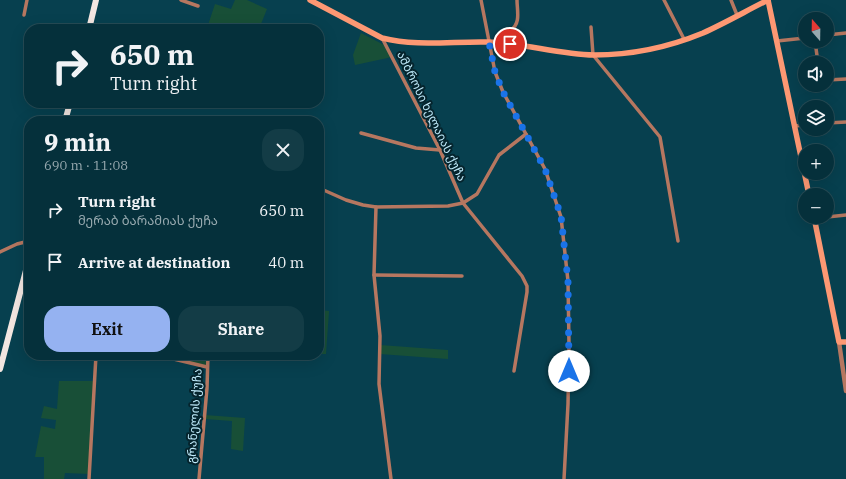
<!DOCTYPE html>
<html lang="en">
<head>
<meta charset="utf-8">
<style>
  :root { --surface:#05303b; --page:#133c46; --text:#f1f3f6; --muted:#97a9af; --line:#264b55; --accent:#95b2f1 }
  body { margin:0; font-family:"IBM Plex Serif","Noto Sans Georgian",serif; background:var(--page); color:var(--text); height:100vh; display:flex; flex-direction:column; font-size:15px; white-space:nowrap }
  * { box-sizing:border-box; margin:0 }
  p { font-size:13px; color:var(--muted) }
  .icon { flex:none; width:22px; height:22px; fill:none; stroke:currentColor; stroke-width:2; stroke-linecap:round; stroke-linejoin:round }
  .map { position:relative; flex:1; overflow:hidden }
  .details { position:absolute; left:24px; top:116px; width:300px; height:244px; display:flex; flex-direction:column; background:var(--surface); border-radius:16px; box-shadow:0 4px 16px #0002,0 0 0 1px var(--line) }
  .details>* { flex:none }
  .guide { position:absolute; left:24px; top:24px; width:300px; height:84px; border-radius:16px; box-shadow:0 4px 16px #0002,0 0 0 1px var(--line); background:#05303b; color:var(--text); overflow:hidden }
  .needle { width:26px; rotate:340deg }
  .tools { position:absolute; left:798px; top:12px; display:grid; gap:8px }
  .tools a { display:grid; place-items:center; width:36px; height:36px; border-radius:50%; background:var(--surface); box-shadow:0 4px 16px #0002,0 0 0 1px var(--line); font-size:20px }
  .pin { position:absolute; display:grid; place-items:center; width:34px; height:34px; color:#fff; margin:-17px; border:2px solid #fff; border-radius:50%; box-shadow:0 1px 4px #0007 }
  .me { position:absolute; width:44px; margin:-22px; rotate:0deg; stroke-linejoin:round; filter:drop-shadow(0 0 3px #0008) }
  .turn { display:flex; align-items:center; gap:14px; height:84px; padding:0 20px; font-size:18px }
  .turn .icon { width:52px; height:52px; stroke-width:2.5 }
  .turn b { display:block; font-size:28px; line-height:34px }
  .round { display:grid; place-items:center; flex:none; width:42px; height:42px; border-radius:16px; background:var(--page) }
  .overview { display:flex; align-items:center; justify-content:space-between; height:68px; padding:0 20px }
  h1 { font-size:24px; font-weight:700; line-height:30px }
  .cta { display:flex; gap:8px; margin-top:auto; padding:8px 20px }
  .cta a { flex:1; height:46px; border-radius:16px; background:var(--accent); color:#111; font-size:16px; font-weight:700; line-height:46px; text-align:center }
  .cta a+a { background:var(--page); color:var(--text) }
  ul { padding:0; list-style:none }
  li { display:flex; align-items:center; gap:12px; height:52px; padding:0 20px }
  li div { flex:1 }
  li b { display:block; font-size:15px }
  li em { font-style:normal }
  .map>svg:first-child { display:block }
  .green { fill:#184f37 }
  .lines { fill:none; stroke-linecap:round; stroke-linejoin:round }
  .minor { stroke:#b67760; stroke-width:3.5 }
  .tertiary { stroke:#b67760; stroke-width:4.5 }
  .secondary { stroke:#fd9873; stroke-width:5.5 }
  .trunk { stroke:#f3e6e1; stroke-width:6 }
  .route { stroke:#1a73e8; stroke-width:7; stroke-dasharray:0 12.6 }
  .labels { text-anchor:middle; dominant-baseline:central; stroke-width:4; stroke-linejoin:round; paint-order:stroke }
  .street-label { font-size:12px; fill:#bee9f9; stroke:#05242d }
</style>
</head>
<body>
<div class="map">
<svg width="846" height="479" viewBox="0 0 846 479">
  <rect width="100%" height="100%" fill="#07404f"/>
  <g class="green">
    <polygon points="235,0 247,0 267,9 259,29 207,28 215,4 231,9"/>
    <polygon points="361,33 386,46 392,57 355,65 353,55"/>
    <polygon points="319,310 329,311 326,354 319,354"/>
    <polygon points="380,345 448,350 448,359 380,354"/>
    <polygon points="167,355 208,355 207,367 167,357"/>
    <polygon points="59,381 94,381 89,474 65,473 64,479 44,479 44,457 35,457 41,426 55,429 56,420 41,418 44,406 57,409"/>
    <polygon points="205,415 245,418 243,451 231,449 232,421 205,419"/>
  </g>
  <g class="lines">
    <g class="minor">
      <polyline points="181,0 198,6"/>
      <polyline points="481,0 495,72 503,92 545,169 561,217 568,281 569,345 568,404 564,479"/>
      <polyline points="664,0 684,39"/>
      <polyline points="731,0 737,15"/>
      <polyline points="24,15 27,0"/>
      <polyline points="591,27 593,55 660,137 678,241"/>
      <polyline points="827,35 846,33"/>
      <polyline points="382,38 440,150 463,203 522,276 527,286 527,292 514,371"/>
      <polyline points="777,41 805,38"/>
      <polyline points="815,41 818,63"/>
      <path d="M 496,42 C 500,37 505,34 511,30 C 521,23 517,11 517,0"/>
      <polyline points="827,80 846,79"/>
      <polyline points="827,123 846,122"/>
      <polyline points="794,126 805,125"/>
      <polyline points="361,133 416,148 440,150"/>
      <polyline points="319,188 346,200 363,205 376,207 448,206 463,203 477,194 499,155 526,134"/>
      <polyline points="376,207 374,275 380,336 379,384 391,479"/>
      <polyline points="827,217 846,215"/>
      <polyline points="814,218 824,217"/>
      <polyline points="0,252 17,244 29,241"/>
      <polyline points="374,275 462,276"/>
      <polyline points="157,355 207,367"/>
      <polyline points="89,479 96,355"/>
      <polyline points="199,479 207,388 208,355"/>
    </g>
    <polyline class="tertiary" points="839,342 846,391"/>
    <g class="secondary">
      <path d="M 310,0 L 382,38 C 417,47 453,41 488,42 C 523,43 558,54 594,55 C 631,55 669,47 703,33 C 725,23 746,11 768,0"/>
      <polyline points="768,0 809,195"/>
      <polyline points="814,217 839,342 846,342"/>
    </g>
    <g class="trunk">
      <polyline points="89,29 96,0"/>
      <polyline points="65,121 70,103"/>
      <polyline points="0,369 29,259"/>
    </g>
  </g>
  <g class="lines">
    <polyline class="route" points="510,44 489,42 495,72 503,92 545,169 561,216 568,281 569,371"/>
  </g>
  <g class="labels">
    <g class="street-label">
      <text transform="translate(432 116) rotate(64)">ამბროსი ხელაიას ქუჩა</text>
      <text transform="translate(194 416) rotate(-86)">გრანელის ქუჩა</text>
    </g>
  </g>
</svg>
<div class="tools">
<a><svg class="needle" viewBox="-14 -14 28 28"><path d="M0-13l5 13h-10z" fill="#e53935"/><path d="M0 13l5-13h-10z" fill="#97a9af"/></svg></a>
<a><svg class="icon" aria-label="sound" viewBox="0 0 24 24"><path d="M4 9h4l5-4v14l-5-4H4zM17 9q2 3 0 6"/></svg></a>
<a><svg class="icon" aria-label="layers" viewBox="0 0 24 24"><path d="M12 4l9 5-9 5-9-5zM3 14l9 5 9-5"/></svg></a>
<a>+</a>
<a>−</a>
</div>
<div class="pin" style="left:510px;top:44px;background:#d93025"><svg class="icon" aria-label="arrive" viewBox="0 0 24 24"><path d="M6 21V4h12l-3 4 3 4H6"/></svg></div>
<svg class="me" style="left:569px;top:371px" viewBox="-20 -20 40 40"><circle r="19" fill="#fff"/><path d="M0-13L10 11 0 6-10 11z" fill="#1a73e8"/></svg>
<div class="guide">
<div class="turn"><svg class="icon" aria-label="right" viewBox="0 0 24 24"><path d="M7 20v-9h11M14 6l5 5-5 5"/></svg><div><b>650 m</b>Turn right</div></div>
</div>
<section class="details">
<div class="overview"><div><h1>9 min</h1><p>690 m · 11:08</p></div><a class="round"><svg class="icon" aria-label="close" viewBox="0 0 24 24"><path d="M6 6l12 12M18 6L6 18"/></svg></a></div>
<ul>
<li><svg class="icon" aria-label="right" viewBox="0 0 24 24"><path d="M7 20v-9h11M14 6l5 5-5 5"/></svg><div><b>Turn right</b><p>მერაბ ბარამიას ქუჩა</p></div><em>650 m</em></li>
<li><svg class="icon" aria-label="arrive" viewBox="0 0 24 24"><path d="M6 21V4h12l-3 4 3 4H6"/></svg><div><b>Arrive at destination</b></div><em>40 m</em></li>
</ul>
<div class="cta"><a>Exit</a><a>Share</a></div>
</section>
</div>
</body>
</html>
